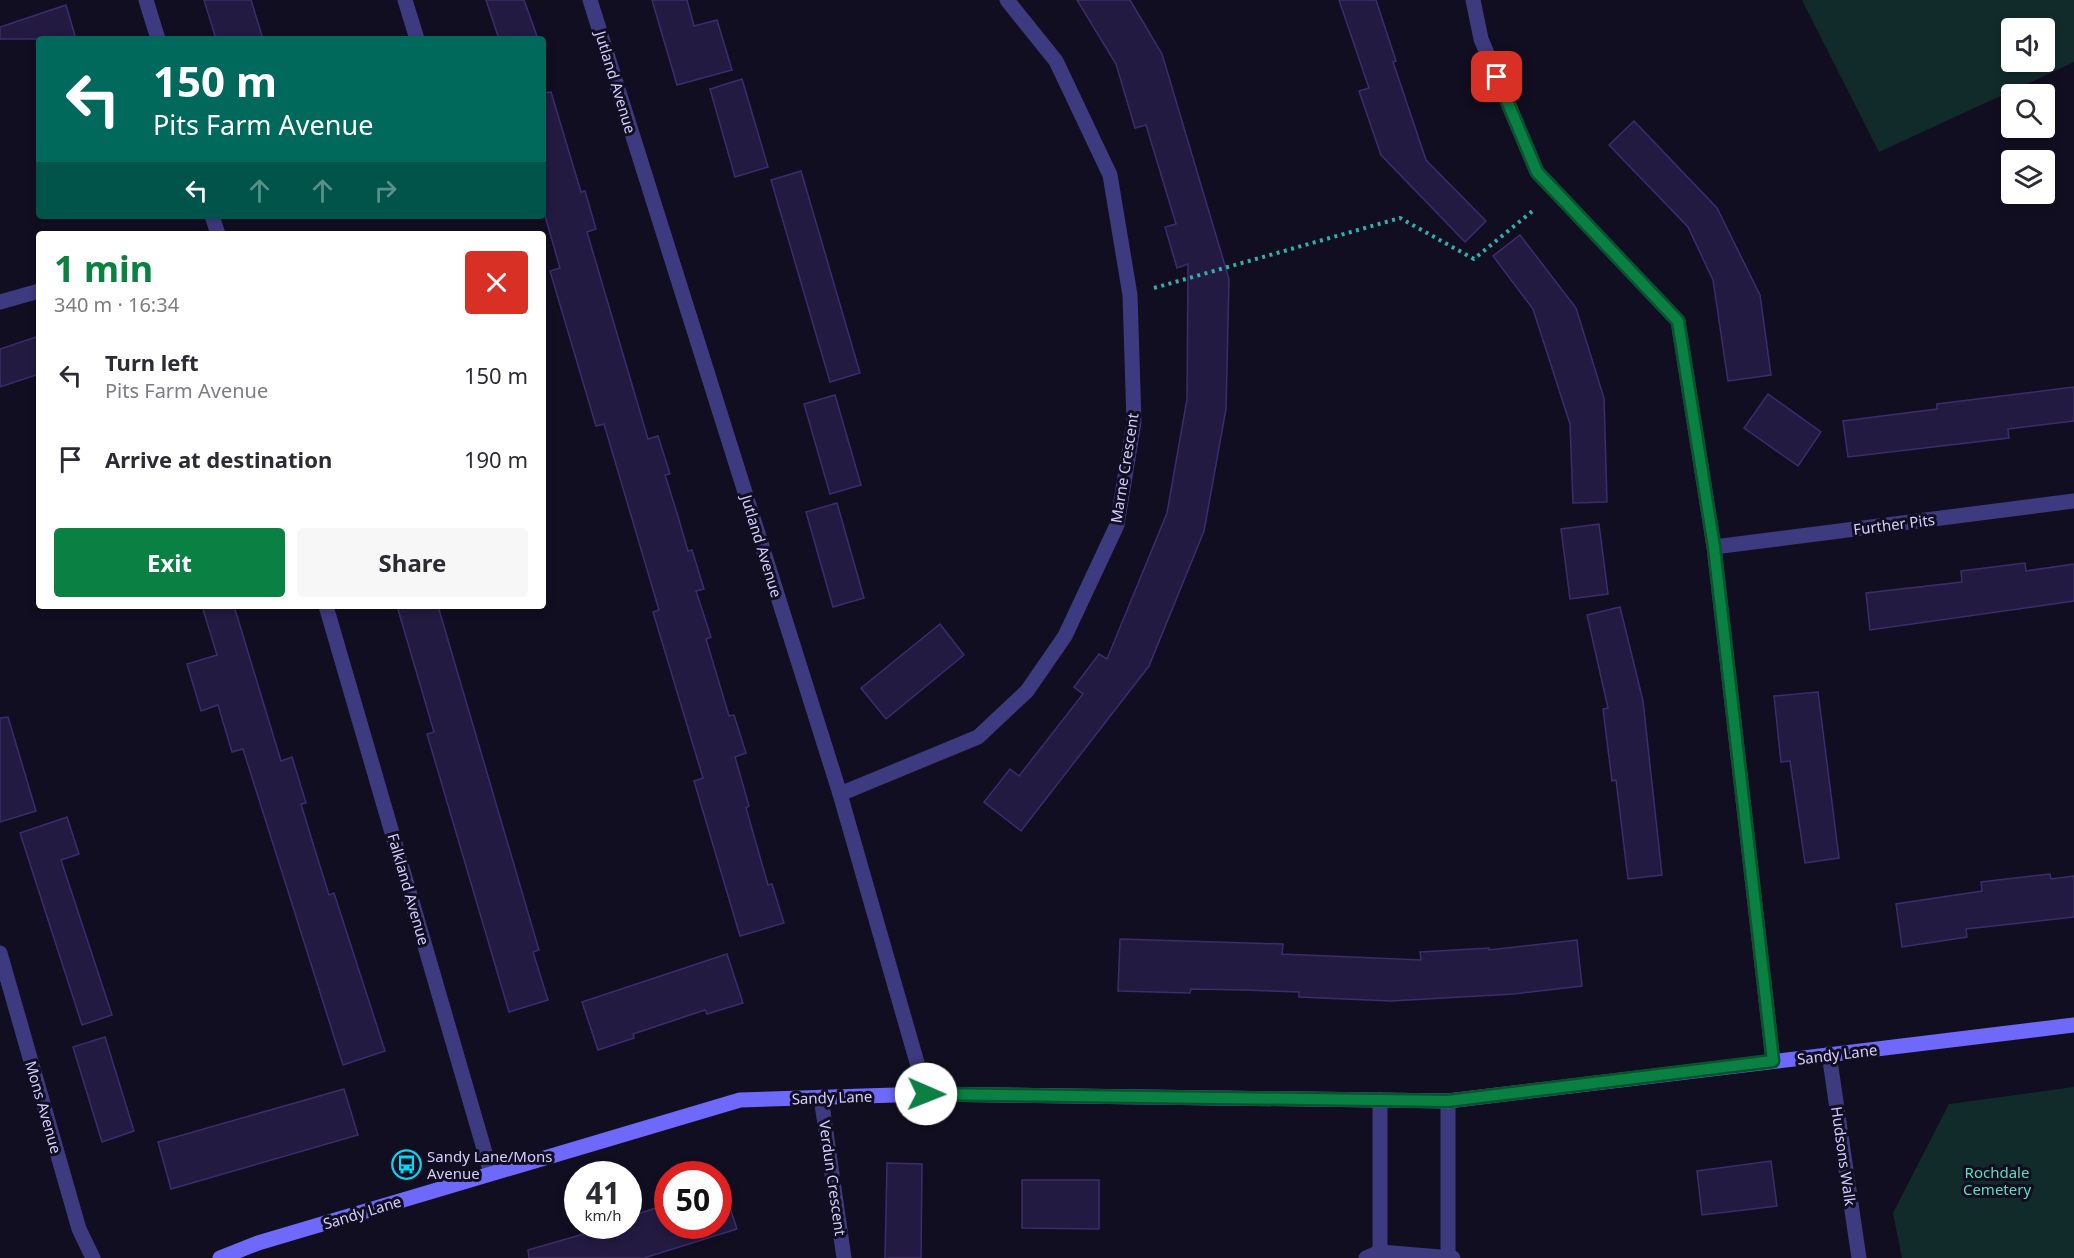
<!DOCTYPE html>
<html lang="en">
<head>
<meta charset="utf-8">
<style>
  :root { --surface:#fff; --page:#f7f7f7; --text:#2b2b33; --muted:#7c7c81; --accent:#0b8043 }
  body { margin:0; font-family:"Noto Sans",sans-serif; background:var(--page); color:var(--text); height:100vh; display:flex; flex-direction:column; font-size:22px; white-space:nowrap }
  * { box-sizing:border-box; margin:0 }
  p { font-size:20px; color:var(--muted) }
  .icon { flex:none; width:33px; height:33px; fill:none; stroke:currentColor; stroke-width:2; stroke-linecap:round; stroke-linejoin:round }
  .map { position:relative; flex:1; overflow:hidden }
  .drawer { position:absolute; left:36px; top:231px; width:510px; height:378px; display:flex; flex-direction:column; background:var(--surface); border-radius:6px; box-shadow:0 3px 9px #0003 }
  .drawer>* { flex:none }
  .hud { position:absolute; left:36px; top:36px; width:510px; height:183px; border-radius:6px; box-shadow:0 3px 9px #0003; background:#00695c; color:#fff; overflow:hidden }
  .controls { position:absolute; left:2001px; top:18px; display:grid; gap:12px }
  .controls a { display:grid; place-items:center; width:54px; height:54px; border-radius:6px; background:var(--surface); box-shadow:0 3px 9px #0003; font-size:30px }
  .speed { position:absolute; left:564px; top:1161px; display:flex; gap:12px; font-size:30px; font-weight:700; text-align:center }
  .speed>* { display:grid; place-content:center; width:78px; height:78px; border-radius:50%; background:var(--surface); box-shadow:0 3px 9px #0003; line-height:1 }
  .speed small { font-size:15px; font-weight:400 }
  .speed .limit { border:9px solid #d22; background:#fff; color:#111 }
  .pin { position:absolute; display:grid; place-items:center; width:51px; height:51px; color:#fff; margin:-26px; border-radius:12px; box-shadow:0 3px 9px #0006 }
  .me { position:absolute; width:66px; margin:-33px; rotate:91deg; stroke-linejoin:round; filter:drop-shadow(0 0 4px #0008) }
  .turn { display:flex; align-items:center; gap:21px; height:126px; padding:0 18px; font-size:27px }
  .turn .icon { width:78px; height:78px; stroke-width:2.5 }
  .turn b { display:block; font-size:42px; line-height:51px }
  .lanes { display:flex; align-items:center; height:57px; padding:0 18px; background:#0003; justify-content:center; gap:30px; direction:ltr }
  .lanes .off { opacity:.35 }
  .round { display:grid; place-items:center; flex:none; width:63px; height:63px; border-radius:6px; background:var(--page) }
  .summary { display:flex; align-items:center; justify-content:space-between; height:102px; padding:0 18px }
  h1 { font-size:36px; font-weight:700; line-height:45px; color:var(--accent) }
  .button { display:flex; gap:12px; margin-top:auto; padding:12px 18px }
  .button a { flex:1; height:69px; border-radius:6px; background:var(--accent); color:#fff; font-size:24px; font-weight:700; line-height:69px; text-align:center }
  .button a+a { background:var(--page); color:var(--text) }
  ul { padding:0; list-style:none }
  li { display:flex; align-items:center; gap:18px; height:84px; padding:0 18px }
  li div { flex:1 }
  li b { display:block; font-size:22px }
  li em { font-style:normal }
  .map>svg:first-child { display:block }
  .green { fill:#112b2a; fill-rule:evenodd }
  .building { fill:#231a41; stroke:#3b2d6d; stroke-width:1.5 }
  .lines { fill:none; stroke-linecap:round; stroke-linejoin:round }
  .path { stroke:#31b0aa; stroke-width:4; stroke-dasharray:3 4.5; stroke-linecap:butt }
  .lane { stroke:#3e3a7f; stroke-width:15 }
  .street { stroke:#3e3a7f; stroke-width:15 }
  .secondary { stroke:#6e69fb; stroke-width:15 }
  .route-casing { stroke:#07532c; stroke-width:15 }
  .route { stroke:#0b8043; stroke-width:10 }
  .labels { text-anchor:middle; dominant-baseline:central; stroke-width:6; stroke-linejoin:round; paint-order:stroke }
  .street-label { font-size:15px; fill:#d5cffe; stroke:#110e21 }
  .poi-label { font-size:15px; fill:#d5cffe; stroke:#110e21; text-anchor:start }
  .park-label { font-size:15px; fill:#5ddcbe; stroke:#110e21 }
</style>
</head>
<body>
<div class="map">
<svg width="2074" height="1258" viewBox="0 0 2074 1258">
  <rect width="100%" height="100%" fill="#110e21"/>
  <g class="green">
    <path d="M 1802,0 L 2074,0 L 2074,62 L 1879,152 ZM 2012,28 L 2044,28 L 2044,62 L 2012,62 Z"/>
    <polygon points="2074,1087 2074,1258 1902,1258 1893,1213 1949,1104"/>
  </g>
  <g class="building">
    <polygon points="204,0 251,0 263,39 216,39"/>
    <polygon points="486,0 524,0 538,39 499,39"/>
    <polygon points="652,0 687,0 694,26 717,20 732,70 677,85"/>
    <polygon points="1077,0 1130,0 1162,54 1229,279 1226,409 1204,531 1149,666 1021,831 984,802 1010,769 1019,776 1083,694 1074,687 1099,654 1107,659 1167,513 1187,399 1188,264 1177,268 1165,227 1176,224 1146,125 1135,128 1116,64"/>
    <polygon points="1339,0 1376,0 1396,61 1393,62 1426,160 1486,221 1465,242 1381,155 1359,91 1369,88"/>
    <polygon points="66,5 76,39 0,39 0,27"/>
    <polygon points="742,79 768,167 735,177 710,89"/>
    <polygon points="551,92 581,192 585,191 596,229 587,232 648,439 658,436 670,474 665,475 677,513 688,551 692,550 704,589 696,591 711,637 706,639 729,716 734,715 746,753 735,757 749,806 746,808 768,885 772,884 784,923 740,936 694,781 703,778 653,612 659,610 604,424 596,426 550,271 560,268 543,209 543,93"/>
    <polygon points="1634,121 1717,208 1760,295 1771,375 1728,381 1713,280 1688,227 1609,145"/>
    <polygon points="801,171 860,373 830,382 771,180"/>
    <polygon points="1520,235 1576,308 1604,398 1607,502 1573,503 1570,424 1533,309 1493,256"/>
    <polygon points="39,336 39,374 0,387 0,349"/>
    <polygon points="2074,387 2074,421 2008,429 2009,438 1848,457 1843,421 1937,409 1937,404"/>
    <polygon points="1768,394 1821,432 1798,466 1744,428"/>
    <polygon points="835,395 861,485 830,494 804,404"/>
    <polygon points="837,503 864,598 833,607 806,512"/>
    <polygon points="1599,524 1608,594 1570,599 1561,529"/>
    <polygon points="2025,563 2026,571 2074,564 2074,601 1870,630 1866,593 1962,582 1961,571"/>
    <polygon points="202,606 234,606 281,761 292,757 306,803 301,804 315,850 329,895 334,893 385,1051 343,1065 243,749 232,752 218,705 201,711 187,664 217,655"/>
    <polygon points="397,606 438,606 539,950 533,952 548,1000 509,1012 427,734 434,732"/>
    <polygon points="1620,607 1643,701 1662,875 1628,879 1616,780 1612,781 1603,709 1608,708 1587,615"/>
    <polygon points="940,624 964,655 886,719 861,688"/>
    <polygon points="1818,692 1839,858 1805,863 1790,761 1781,762 1774,696"/>
    <polygon points="8,717 36,811 0,822 0,718"/>
    <polygon points="67,817 79,854 61,860 112,1015 82,1025 20,833"/>
    <polygon points="2050,874 2051,879 2074,876 2074,917 1966,929 1967,937 1902,947 1896,904 1982,891 1981,882"/>
    <polygon points="1120,939 1283,944 1282,954 1421,960 1420,952 1489,948 1489,950 1577,940 1582,986 1514,994 1391,1001 1299,997 1299,992 1244,990 1191,989 1190,993 1118,991"/>
    <polygon points="727,954 743,1003 707,1014 705,1010 633,1034 634,1038 598,1050 582,1002"/>
    <polygon points="105,1037 134,1131 102,1142 73,1047"/>
    <polygon points="344,1089 358,1135 171,1189 158,1142"/>
    <polygon points="1771,1161 1777,1206 1702,1215 1697,1171"/>
    <polygon points="887,1163 922,1164 921,1258 885,1258"/>
    <polygon points="1022,1180 1099,1180 1099,1229 1022,1228"/>
    <polygon points="723,1187 737,1229 644,1258 529,1258 528,1250 611,1226 628,1226 628,1217 668,1204 668,1226 718,1226 718,1188"/>
  </g>
  <g class="lines">
    <polyline class="path" points="1154,288 1400,218 1474,259 1535,209"/>
    <polyline class="lane" points="405,0 417,39"/>
    <g class="street">
      <polyline points="146,0 158,39"/>
      <polyline points="590,0 840,794 926,1094"/>
      <polyline points="1473,0 1481,39 1537,172 1678,321 1714,547 1773,1061"/>
      <polyline points="212,216 218,234"/>
      <polyline points="0,302 39,291"/>
      <polyline points="1714,547 2074,501"/>
      <polyline points="326,606 491,1173"/>
      <polyline points="840,794 978,737 1027,691 1065,636 1117,525 1134,422 1130,295 1110,175 1056,61 1007,0"/>
      <polyline points="0,953 79,1229 93,1258"/>
      <polyline points="1829,1054 1859,1258"/>
      <polyline points="821,1097 844,1258"/>
      <polyline points="1380,1100 1380,1252"/>
      <polyline points="1448,1101 1448,1256"/>
      <polyline points="1366,1258 1380,1252 1453,1258"/>
    </g>
    <polyline class="secondary" points="220,1258 258,1243 740,1100 926,1094 1448,1101 2074,1025"/>
  </g>
  <g class="lines">
    <defs>
      <polyline id="route" points="926,1094 1448,1101 1773,1061 1714,547 1678,321 1537,172 1497,77"/>
    </defs>
    <use href="#route" class="route-casing"/>
    <use href="#route" class="route"/>
  </g>
  <defs>
    <symbol id="bus-ring" viewBox="-11 -11 22 22"><circle r="9.5" fill="#110e21" stroke="#06d7f2" stroke-width="1.5"/><path d="M-5-6H5V4H4V6H2V4H-2V6H-4V4H-5ZM-3.5-4V0h7V-4ZM-3.5 1.2v1.5H-2V1.2ZM2 1.2v1.5H3.5V1.2Z" fill="#06d7f2"/></symbol>
  </defs>
  <g fill-rule="evenodd">
    <use href="#bus-ring" x="390" y="1148" width="33" height="33"/>
  </g>
  <g class="labels">
    <g class="street-label">
      <text transform="translate(616 82) rotate(73)">Jutland Avenue</text>
      <text transform="translate(1124 468) rotate(-81)">Marne Crescent</text>
      <text transform="translate(1894 524) rotate(-7)">Further Pits</text>
      <text transform="translate(762 546) rotate(73)">Jutland Avenue</text>
      <text transform="translate(409 889) rotate(74)">Falkland Avenue</text>
      <text transform="translate(1837 1054) rotate(-7)">Sandy Lane</text>
      <text transform="translate(832 1097) rotate(-2)">Sandy Lane</text>
      <text transform="translate(44 1107) rotate(74)">Mons Avenue</text>
      <text transform="translate(1844 1156) rotate(82)">Hudsons Walk</text>
      <text transform="translate(833 1178) rotate(82)">Verdun Crescent</text>
      <text transform="translate(362 1212) rotate(-17)">Sandy Lane</text>
    </g>
    <g class="poi-label">
      <text x="427" y="1156">Sandy Lane/Mons<tspan x="427" dy="17">Avenue</tspan></text>
    </g>
    <g class="park-label">
      <text x="1997" y="1172">Rochdale<tspan x="1997" dy="17">Cemetery</tspan></text>
    </g>
  </g>
</svg>
<div class="controls">
<a><svg class="icon" aria-label="sound" viewBox="0 0 24 24"><path d="M4 9h4l5-4v14l-5-4H4zM17 9q2 3 0 6"/></svg></a>
<a><svg class="icon" aria-label="search" viewBox="0 0 24 24"><circle cx="10" cy="10" r="6"/><path d="M15 15l6 6"/></svg></a>
<a><svg class="icon" aria-label="layers" viewBox="0 0 24 24"><path d="M12 4l9 5-9 5-9-5zM3 14l9 5 9-5"/></svg></a>
</div>
<div class="speed"><div>41<small>km/h</small></div><div class="limit">50</div></div>
<div class="pin" style="left:1497px;top:77px;background:#d93025"><svg class="icon" aria-label="arrive" viewBox="0 0 24 24"><path d="M6 21V4h12l-3 4 3 4H6"/></svg></div>
<svg class="me" style="left:926px;top:1094px" viewBox="-20 -20 40 40"><circle r="19" fill="#fff"/><path d="M0-13L10 11 0 6-10 11z" fill="#0b8043"/></svg>
<div class="hud">
<div class="turn"><svg class="icon" aria-label="left" viewBox="0 0 24 24"><path d="M17 20v-9H6M10 6l-5 5 5 5"/></svg><div><b>150 m</b>Pits Farm Avenue</div></div>
<div class="lanes"><svg class="icon" aria-label="left" viewBox="0 0 24 24"><path d="M17 20v-9H6M10 6l-5 5 5 5"/></svg><svg class="icon off" aria-label="ahead" viewBox="0 0 24 24"><path d="M12 20V5M6 11l6-6 6 6"/></svg><svg class="icon off" aria-label="ahead" viewBox="0 0 24 24"><path d="M12 20V5M6 11l6-6 6 6"/></svg><svg class="icon off" aria-label="right" viewBox="0 0 24 24"><path d="M7 20v-9h11M14 6l5 5-5 5"/></svg></div>
</div>
<section class="drawer">
<div class="summary"><div><h1>1 min</h1><p>340 m · 16:34</p></div><a class="round" style="background:#d93025;color:#fff"><svg class="icon" aria-label="close" viewBox="0 0 24 24"><path d="M6 6l12 12M18 6L6 18"/></svg></a></div>
<ul>
<li><svg class="icon" aria-label="left" viewBox="0 0 24 24"><path d="M17 20v-9H6M10 6l-5 5 5 5"/></svg><div><b>Turn left</b><p>Pits Farm Avenue</p></div><em>150 m</em></li>
<li><svg class="icon" aria-label="arrive" viewBox="0 0 24 24"><path d="M6 21V4h12l-3 4 3 4H6"/></svg><div><b>Arrive at destination</b></div><em>190 m</em></li>
</ul>
<div class="button"><a>Exit</a><a>Share</a></div>
</section>
</div>
</body>
</html>
